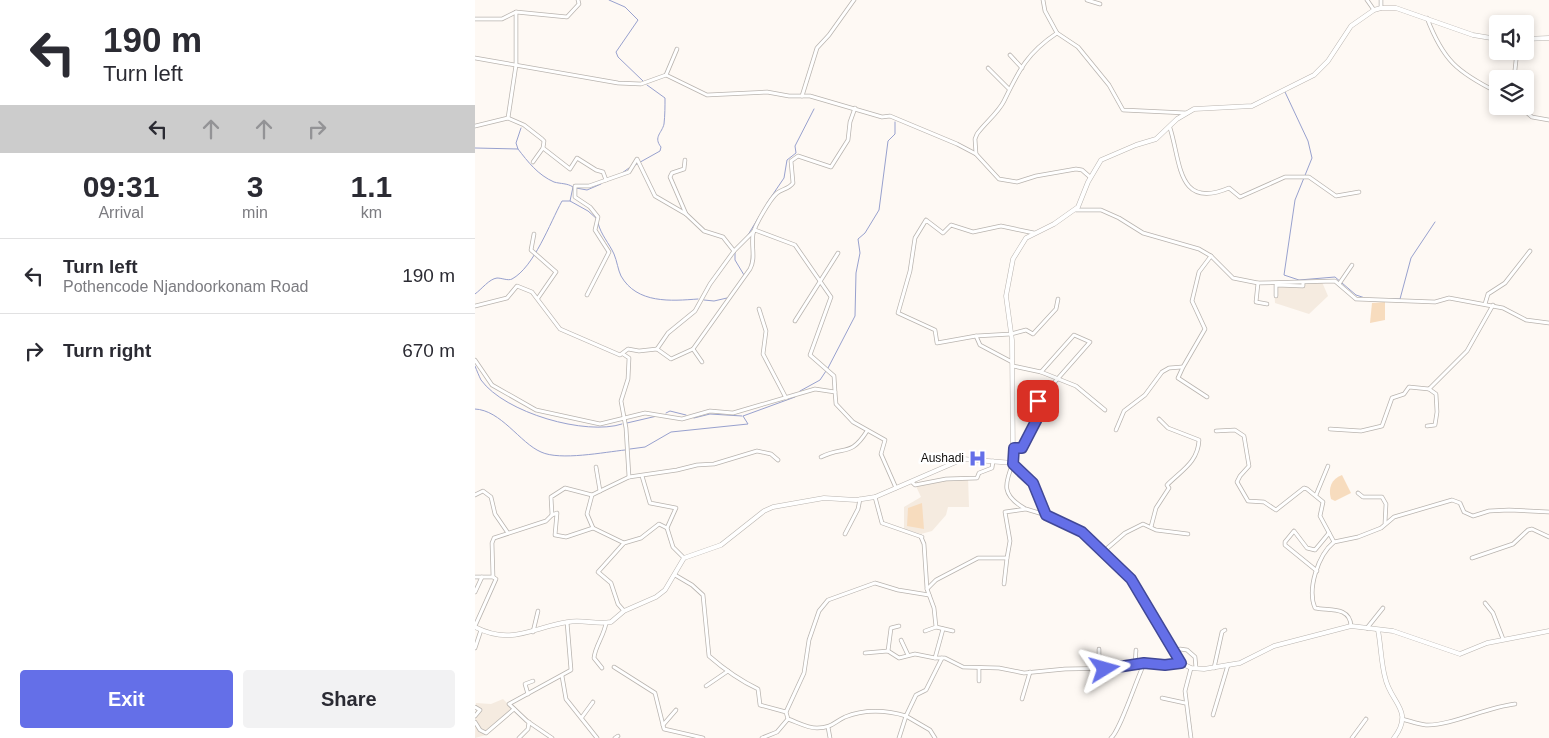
<!DOCTYPE html>
<html lang="en">
<head>
<meta charset="utf-8">
<style>
  :root { --surface:#fff; --page:#f2f2f3; --text:#2b2b33; --muted:#7c7c81; --line:#e1e1e2; --accent:#646fe8 }
  body { margin:0; font-family:Arial,sans-serif; background:var(--page); color:var(--text); height:100vh; display:flex; flex-direction:column; font-size:19px; white-space:nowrap }
  * { box-sizing:border-box; margin:0 }
  p { font-size:16px; color:var(--muted) }
  .icon { flex:none; width:28px; height:28px; fill:none; stroke:currentColor; stroke-width:2; stroke-linecap:round; stroke-linejoin:round }
  .map { position:relative; flex:1; overflow:hidden }
  .panel { display:flex; flex-direction:column; background:var(--surface); width:475px }
  .panel>* { flex:none }
  .banner { background:#fff; color:var(--text); overflow:hidden }
  .buttons { position:absolute; left:1014px; top:15px; display:grid; gap:10px }
  .buttons a { display:grid; place-items:center; width:45px; height:45px; border-radius:5px; background:var(--surface); box-shadow:0 2px 8px #0003; font-size:25px }
  .pin { position:absolute; display:grid; place-items:center; width:42px; height:42px; color:#fff; margin:-21px; border-radius:10px; box-shadow:0 2px 8px #0006 }
  .me { position:absolute; width:55px; margin:-28px; rotate:82deg; stroke-linejoin:round; filter:drop-shadow(0 0 4px #0008) }
  .turn { display:flex; align-items:center; gap:18px; height:105px; padding:0 20px; font-size:22px }
  .turn .icon { width:65px; height:65px; stroke-width:2.5 }
  .turn b { display:block; font-size:35px; line-height:42px }
  .lanes { display:flex; align-items:center; height:48px; padding:0 20px; background:#0003; justify-content:center; gap:25px; direction:ltr }
  .lanes .off { opacity:.35 }
  .eta { display:flex; justify-content:space-evenly; align-items:center; height:85px; text-align:center }
  .eta b { font-size:30px; font-weight:700; line-height:35px }
  .action { display:flex; gap:10px; margin-top:auto; padding:10px 20px }
  .action a { flex:1; height:58px; border-radius:5px; background:var(--accent); color:#fff; font-size:20px; font-weight:700; line-height:58px; text-align:center }
  .action a+a { background:var(--page); color:var(--text) }
  ul { padding:0; list-style:none }
  li { display:flex; align-items:center; gap:15px; height:75px; padding:0 20px; border-top:1px solid var(--line) }
  li div { flex:1 }
  li b { display:block; font-size:19px }
  li em { font-style:normal }
  main { display:flex; flex:1; min-height:0 }
  .map>svg:first-child { display:block }
  .built { fill:#f5ebe0 }
  .green { fill:#f7dcbe }
  .lines { fill:none; stroke-linecap:round; stroke-linejoin:round }
  .stream { stroke:#98a1ce; stroke-width:1 }
  .minor-casing { stroke:#b9b4af; stroke-width:4.5 }
  .major-casing { stroke:#b9b4af; stroke-width:5 }
  .minor { stroke:#fff; stroke-width:3 }
  .major { stroke:#fff; stroke-width:4 }
  .route-casing { stroke:#414897; stroke-width:12 }
  .route { stroke:#646fe8; stroke-width:9 }
  .labels { text-anchor:middle; dominant-baseline:central; stroke-width:5; stroke-linejoin:round; paint-order:stroke }
  .poi-label { font-size:12px; fill:#12100e; stroke:#fff; text-anchor:end }
</style>
</head>
<body>
<main>
<section class="panel">
<div class="banner">
<div class="turn"><svg class="icon" aria-label="left" viewBox="0 0 24 24"><path d="M17 20v-9H6M10 6l-5 5 5 5"/></svg><div><b>190 m</b>Turn left</div></div>
<div class="lanes"><svg class="icon" aria-label="left" viewBox="0 0 24 24"><path d="M17 20v-9H6M10 6l-5 5 5 5"/></svg><svg class="icon off" aria-label="ahead" viewBox="0 0 24 24"><path d="M12 20V5M6 11l6-6 6 6"/></svg><svg class="icon off" aria-label="ahead" viewBox="0 0 24 24"><path d="M12 20V5M6 11l6-6 6 6"/></svg><svg class="icon off" aria-label="right" viewBox="0 0 24 24"><path d="M7 20v-9h11M14 6l5 5-5 5"/></svg></div>
</div>
<div class="eta">
<div><b>09:31</b><p>Arrival</p></div>
<div><b>3</b><p>min</p></div>
<div><b>1.1</b><p>km</p></div>
</div>
<ul>
<li><svg class="icon" aria-label="left" viewBox="0 0 24 24"><path d="M17 20v-9H6M10 6l-5 5 5 5"/></svg><div><b>Turn left</b><p>Pothencode Njandoorkonam Road</p></div><em>190 m</em></li>
<li><svg class="icon" aria-label="right" viewBox="0 0 24 24"><path d="M7 20v-9h11M14 6l5 5-5 5"/></svg><div><b>Turn right</b></div><em>670 m</em></li>
</ul>
<div class="action"><a>Exit</a><a>Share</a></div>
</section>
<div class="map">
<svg width="1074" height="738" viewBox="0 0 1074 738">
  <rect width="100%" height="100%" fill="#fef9f4"/>
  <g class="built">
    <polygon points="847,282 853,296 834,314 800,303 799,284"/>
    <polygon points="493,476 494,507 473,507 471,515 457,531 446,534 429,529 429,507 446,497 440,484"/>
    <polygon points="28,699 39,710 11,735 0,738 1,703 16,704"/>
  </g>
  <g class="green">
    <polygon points="910,302 910,320 895,323 897,303"/>
    <path d="M 867,475 L 876,493 L 860,501 L 856,499 C 853,488 856,479 867,475 Z"/>
    <polygon points="447,503 449,529 432,526 433,508"/>
  </g>
  <g class="lines">
    <g class="stream">
      <polyline points="134,0 150,7 163,20 141,52 143,57 168,81"/>
      <polyline points="810,92 833,141 837,158 820,200 809,275 824,280 860,277 881,295 890,298"/>
      <polyline points="0,148 43,149 41,143 46,128"/>
      <path d="M 43,149 C 53,162 63,175 79,182 C 86,184 92,183 98,187 L 95,201 L 113,211 L 122,219"/>
      <path d="M 160,165 L 185,151 L 186,147 C 178,137 187,133 189,124 C 190,115 190,106 190,98 L 172,85"/>
      <polyline points="147,173 154,168"/>
      <polyline points="101,188 112,190 126,184"/>
      <polyline points="292,203 309,178 312,160 321,153 320,146 339,109"/>
      <path d="M 123,223 C 126,235 134,243 139,254 C 142,261 143,270 146,276 C 162,304 196,301 223,299"/>
      <polyline points="273,235 285,215"/>
      <polyline points="260,252 260,260 269,275"/>
      <path d="M 0,294 C 7,289 14,279 22,278 C 27,278 33,281 37,279 C 59,267 75,223 87,201 L 95,201"/>
      <polyline points="911,299 925,299 936,258 960,222"/>
      <polyline points="229,300 239,301 252,298"/>
      <path d="M 0,366 C 2,371 4,376 6,380 C 30,413 111,436 147,424"/>
      <polyline points="353,368 380,316 381,273 385,253 383,239 390,233 404,210 413,141 420,134 420,122"/>
      <polyline points="325,391 345,380 351,371"/>
      <path d="M 0,409 C 26,410 45,443 66,452 C 85,461 130,452 150,450"/>
      <polyline points="191,413 195,411 211,415"/>
      <polyline points="219,418 235,414 267,416"/>
      <polyline points="152,423 182,416"/>
      <polyline points="155,449 170,447 196,432 273,424 268,416 320,397"/>
    </g>
    <defs>
      <g id="minor">
        <polyline points="568,0 570,11 582,33 603,47 634,85 648,110 711,113"/>
        <polyline points="612,0 625,4"/>
        <polyline points="892,0 899,10"/>
        <polyline points="906,8 906,0"/>
        <path d="M 952,18 C 968,60 982,72 1022,92"/>
        <polyline points="0,19 27,19 41,12 92,17 104,4 103,0"/>
        <polyline points="535,55 547,68"/>
        <polyline points="0,58 143,83 166,84 191,75 232,95 292,92 314,96 335,96 407,117 415,116 482,144 501,154 524,179 542,182 561,176 601,169 607,170 615,177"/>
        <polyline points="513,68 534,89"/>
        <polyline points="191,75 202,49"/>
        <polyline points="1039,79 1042,51"/>
        <polyline points="327,96 342,48 354,35 379,0"/>
        <polyline points="1044,106 1057,117 1074,120"/>
        <polyline points="33,118 41,65 41,12"/>
        <polyline points="0,126 33,118 49,125 67,139 69,141 68,148 95,169 102,158 121,170 128,172 131,180"/>
        <path d="M 695,128 C 706,162 702,210 754,188 L 765,197 L 810,177 L 834,177 L 861,196 L 884,192"/>
        <path d="M 501,154 L 500,139 L 502,134 C 510,123 523,113 529,101 C 544,70 552,53 582,33"/>
        <polyline points="210,160 209,169 197,173 195,177 211,214"/>
        <polyline points="58,162 68,148"/>
        <polyline points="601,210 626,210 644,218 668,233 724,249 736,256 758,278 783,283 860,281 881,299 960,302 974,298 1028,308 1051,320 1074,323"/>
        <polyline points="559,233 526,226 498,232 476,225 468,233 451,220 440,238 435,271 423,313 460,330 462,343 501,336 536,334 551,330 558,334 581,309 583,299"/>
        <polyline points="59,234 56,250 81,272 63,298"/>
        <polyline points="259,251 280,230 320,245 356,297 335,355 359,376 360,392"/>
        <polyline points="783,283 781,302 792,304"/>
        <polyline points="864,284 877,265"/>
        <polyline points="112,295 134,252 120,230 123,217 115,207 100,197 100,186 114,186 154,172 162,159 180,196 211,214 229,231 248,237 259,251 235,284 220,311 193,333 182,349"/>
        <polyline points="801,296 801,285 828,286 828,283"/>
        <polyline points="1010,304 1013,294 1030,283 1055,251"/>
        <path d="M 0,306 L 32,298 L 42,286 L 57,292 L 85,329 L 145,355 L 153,349 L 164,351 L 182,349 L 196,359 L 218,349 L 275,269 C 281,258 276,247 278,234 C 280,225 295,199 302,193 C 307,189 314,189 318,183 L 316,161 L 323,156 L 356,167 L 373,140 L 375,122 L 380,108"/>
        <polyline points="284,309 291,331 288,354 311,398"/>
        <polyline points="320,321 363,253"/>
        <polyline points="501,336 505,345 537,362"/>
        <polyline points="218,349 227,362"/>
        <polyline points="148,354 154,358 153,379 146,401 151,428 154,477"/>
        <polyline points="0,360 17,385 61,410 125,424 170,413 207,419 235,411 258,413 340,389 360,392 361,404 378,422 410,440 406,454 421,488"/>
        <path d="M 538,366 L 566,372 L 599,335 L 615,342 L 563,401 C 560,408 563,411 563,417 C 562,428 552,439 547,447 L 539,448"/>
        <polyline points="566,372 601,386 630,410"/>
        <polyline points="732,397 703,378 708,367 730,329 717,301 724,272 736,256"/>
        <polyline points="952,426 960,425 962,412 961,394 954,389"/>
        <polyline points="855,429 886,431 907,426 917,398 929,394 934,387 954,389 992,351 1018,305"/>
        <polyline points="641,430 649,411 670,395 687,372 694,368 707,367"/>
        <polyline points="741,431 760,430 769,436 774,466 765,476 762,482 773,501 789,502 801,510 829,488 832,489 848,502 845,516 859,542"/>
        <path d="M 346,457 C 369,445 375,458 392,431"/>
        <path d="M 538,463 C 529,485 527,495 549,508"/>
        <polyline points="121,467 125,491 154,477 202,470 222,465 239,464 282,451 296,454 303,460"/>
        <polyline points="167,476 175,503 201,508 192,528 198,547 209,558"/>
        <polyline points="437,482 440,485 471,479 502,478 504,473 517,468 518,461"/>
        <polyline points="125,491 117,495 90,488 76,497 77,515 82,513 80,535 91,537 118,528 149,543"/>
        <polyline points="883,493 888,497 907,497 911,504 910,523"/>
        <polyline points="0,495 8,491 16,497 20,514 33,533"/>
        <polyline points="117,495 112,514 118,528"/>
        <polyline points="841,495 853,466"/>
        <polyline points="400,497 407,523 447,537"/>
        <path d="M 676,527 L 681,508 L 694,488 L 692,485 C 707,470 723,462 724,440 L 693,428 L 684,419"/>
        <polyline points="370,534 383,509 385,499"/>
        <polyline points="446,537 449,544 452,589 459,608 461,627 450,631"/>
        <polyline points="629,551 650,533 668,524 681,530 713,534"/>
        <polyline points="532,558 535,541 530,512 551,509 571,515"/>
        <polyline points="997,558 1038,544 1053,530 1057,529 1074,537"/>
        <polyline points="842,571 810,545 810,542 819,531 832,548 840,550 854,533"/>
        <path d="M 200,575 L 217,585 L 228,595 L 234,656 C 250,670 264,680 283,689 L 285,705 L 311,712"/>
        <polyline points="0,577 18,577 21,579 0,626"/>
        <polyline points="18,577 17,543 19,538 71,521 77,515"/>
        <polyline points="452,589 461,580 503,558 532,558 529,584"/>
        <polyline points="0,592 7,577"/>
        <polyline points="1010,603 1018,613 1028,639"/>
        <polyline points="149,611 143,604 136,583 123,572 149,543 166,538 184,524 192,528"/>
        <path d="M 876,626 C 875,606 854,611 840,608 C 832,589 843,555 859,542 L 883,537 L 906,528 L 919,517 L 977,500 L 985,503 L 989,512 L 998,516 L 1014,511 L 1034,510 L 1074,512"/>
        <polyline points="461,627 478,631"/>
        <polyline points="892,628 908,608"/>
        <polyline points="58,632 63,611"/>
        <polyline points="426,640 433,655"/>
        <polyline points="0,648 6,630"/>
        <polyline points="624,649 624,668"/>
        <polyline points="705,649 712,650 720,657 721,668"/>
        <polyline points="413,651 416,628 424,626"/>
        <polyline points="390,653 413,651 424,658 440,654 460,658 468,629"/>
        <polyline points="460,658 470,658 488,667 524,668 549,673 590,669 646,668 669,663 690,665 706,663"/>
        <polyline points="660,665 661,650"/>
        <polyline points="139,667 180,693 189,729 228,738"/>
        <path d="M 127,668 L 119,658 C 120,646 129,636 131,623"/>
        <polyline points="504,668 504,681"/>
        <polyline points="716,668 710,691 716,738"/>
        <polyline points="739,668 747,632 750,630"/>
        <polyline points="87,676 91,699 122,738"/>
        <polyline points="231,686 253,671"/>
        <polyline points="53,694 50,684 58,681"/>
        <polyline points="687,698 710,703"/>
        <polyline points="547,699 555,672"/>
        <polyline points="0,707 5,710 0,716"/>
        <polyline points="738,715 753,665"/>
        <polyline points="107,717 118,702"/>
        <path d="M 927,719 C 935,721 943,724 951,725 C 975,726 1012,707 1040,704"/>
        <polyline points="0,722 5,730 11,733 39,709"/>
        <polyline points="188,725 201,710"/>
        <polyline points="353,727 355,738"/>
        <polyline points="44,738 53,729 54,722"/>
        <polyline points="77,738 52,721 34,704 96,670 92,622"/>
        <polyline points="140,738 143,736"/>
        <polyline points="287,738 302,732 313,719"/>
        <path d="M 424,738 L 431,716 C 412,710 389,709 370,717 C 359,722 357,728 342,728 C 332,728 322,722 313,719 L 311,712 L 329,673 L 334,640 L 344,611 L 353,600 L 400,583 L 423,590 L 454,595"/>
        <polyline points="460,738 455,730 431,716 441,695 451,690 467,658"/>
        <path d="M 636,738 C 645,731 662,678 669,664"/>
        <polyline points="877,738 891,719"/>
      </g>
      <g id="major">
        <polyline points="1050,39 1074,38"/>
        <polyline points="538,463 537,340 531,296 538,259 551,238 579,224 603,207 613,182 626,160 661,145 681,139 702,119 719,109 777,106 839,75 853,61 876,26 899,10 906,8 921,8 998,35 1022,39"/>
        <path d="M 0,627 C 37,646 58,627 93,622 C 107,619 121,625 136,622 L 149,611 L 181,597 L 190,590 L 209,558 L 246,545 L 289,511 L 298,507 L 349,498 L 381,500 L 400,497 L 488,459 L 538,463 L 558,483 L 571,515 L 607,532 L 643,565 L 666,593 L 695,649 L 706,663 L 716,668 L 729,669 L 765,663 L 799,646 L 876,626 L 918,631 L 985,654 L 1012,643 L 1074,631"/>
        <path d="M 903,630 C 906,646 906,662 910,677 C 915,703 940,710 919,738"/>
      </g>
    </defs>
    <use href="#minor" class="minor-casing"/>
    <use href="#major" class="major-casing"/>
    <use href="#minor" class="minor"/>
    <use href="#major" class="major"/>
  </g>
  <g class="lines">
    <defs>
      <polyline id="route" points="563,401 561,406 562,419 547,448 539,448 538,464 558,483 571,515 607,532 656,579 706,663 690,665 669,663 630,669"/>
    </defs>
    <use href="#route" class="route-casing"/>
    <use href="#route" class="route"/>
  </g>
  <defs>
    <symbol id="hospital-bare" viewBox="-9 -9 18 18"><path d="M-5-5h3v3.5h4V-5h3V5h-3V1.5h-4V5h-3Z" fill="#646fe8" stroke="#fff" stroke-width="2.5" paint-order="stroke"/></symbol>
  </defs>
  <g fill-rule="evenodd">
    <use href="#hospital-bare" x="490" y="446" width="25" height="25"/>
  </g>
  <g class="labels">
    <g class="poi-label">
      <text x="489" y="458">Aushadi</text>
    </g>
  </g>
</svg>
<div class="buttons">
<a><svg class="icon" aria-label="sound" viewBox="0 0 24 24"><path d="M4 9h4l5-4v14l-5-4H4zM17 9q2 3 0 6"/></svg></a>
<a><svg class="icon" aria-label="layers" viewBox="0 0 24 24"><path d="M12 4l9 5-9 5-9-5zM3 14l9 5 9-5"/></svg></a>
</div>
<div class="pin" style="left:563px;top:401px;background:#d93025"><svg class="icon" aria-label="arrive" viewBox="0 0 24 24"><path d="M6 21V4h12l-3 4 3 4H6"/></svg></div>
<svg class="me" style="left:630px;top:669px" viewBox="-20 -20 40 40"><path d="M0-17L14 15 0 8-14 15z" fill="#646fe8" stroke="#fff" stroke-width="4"/></svg>
</div>
</main>
</body>
</html>
